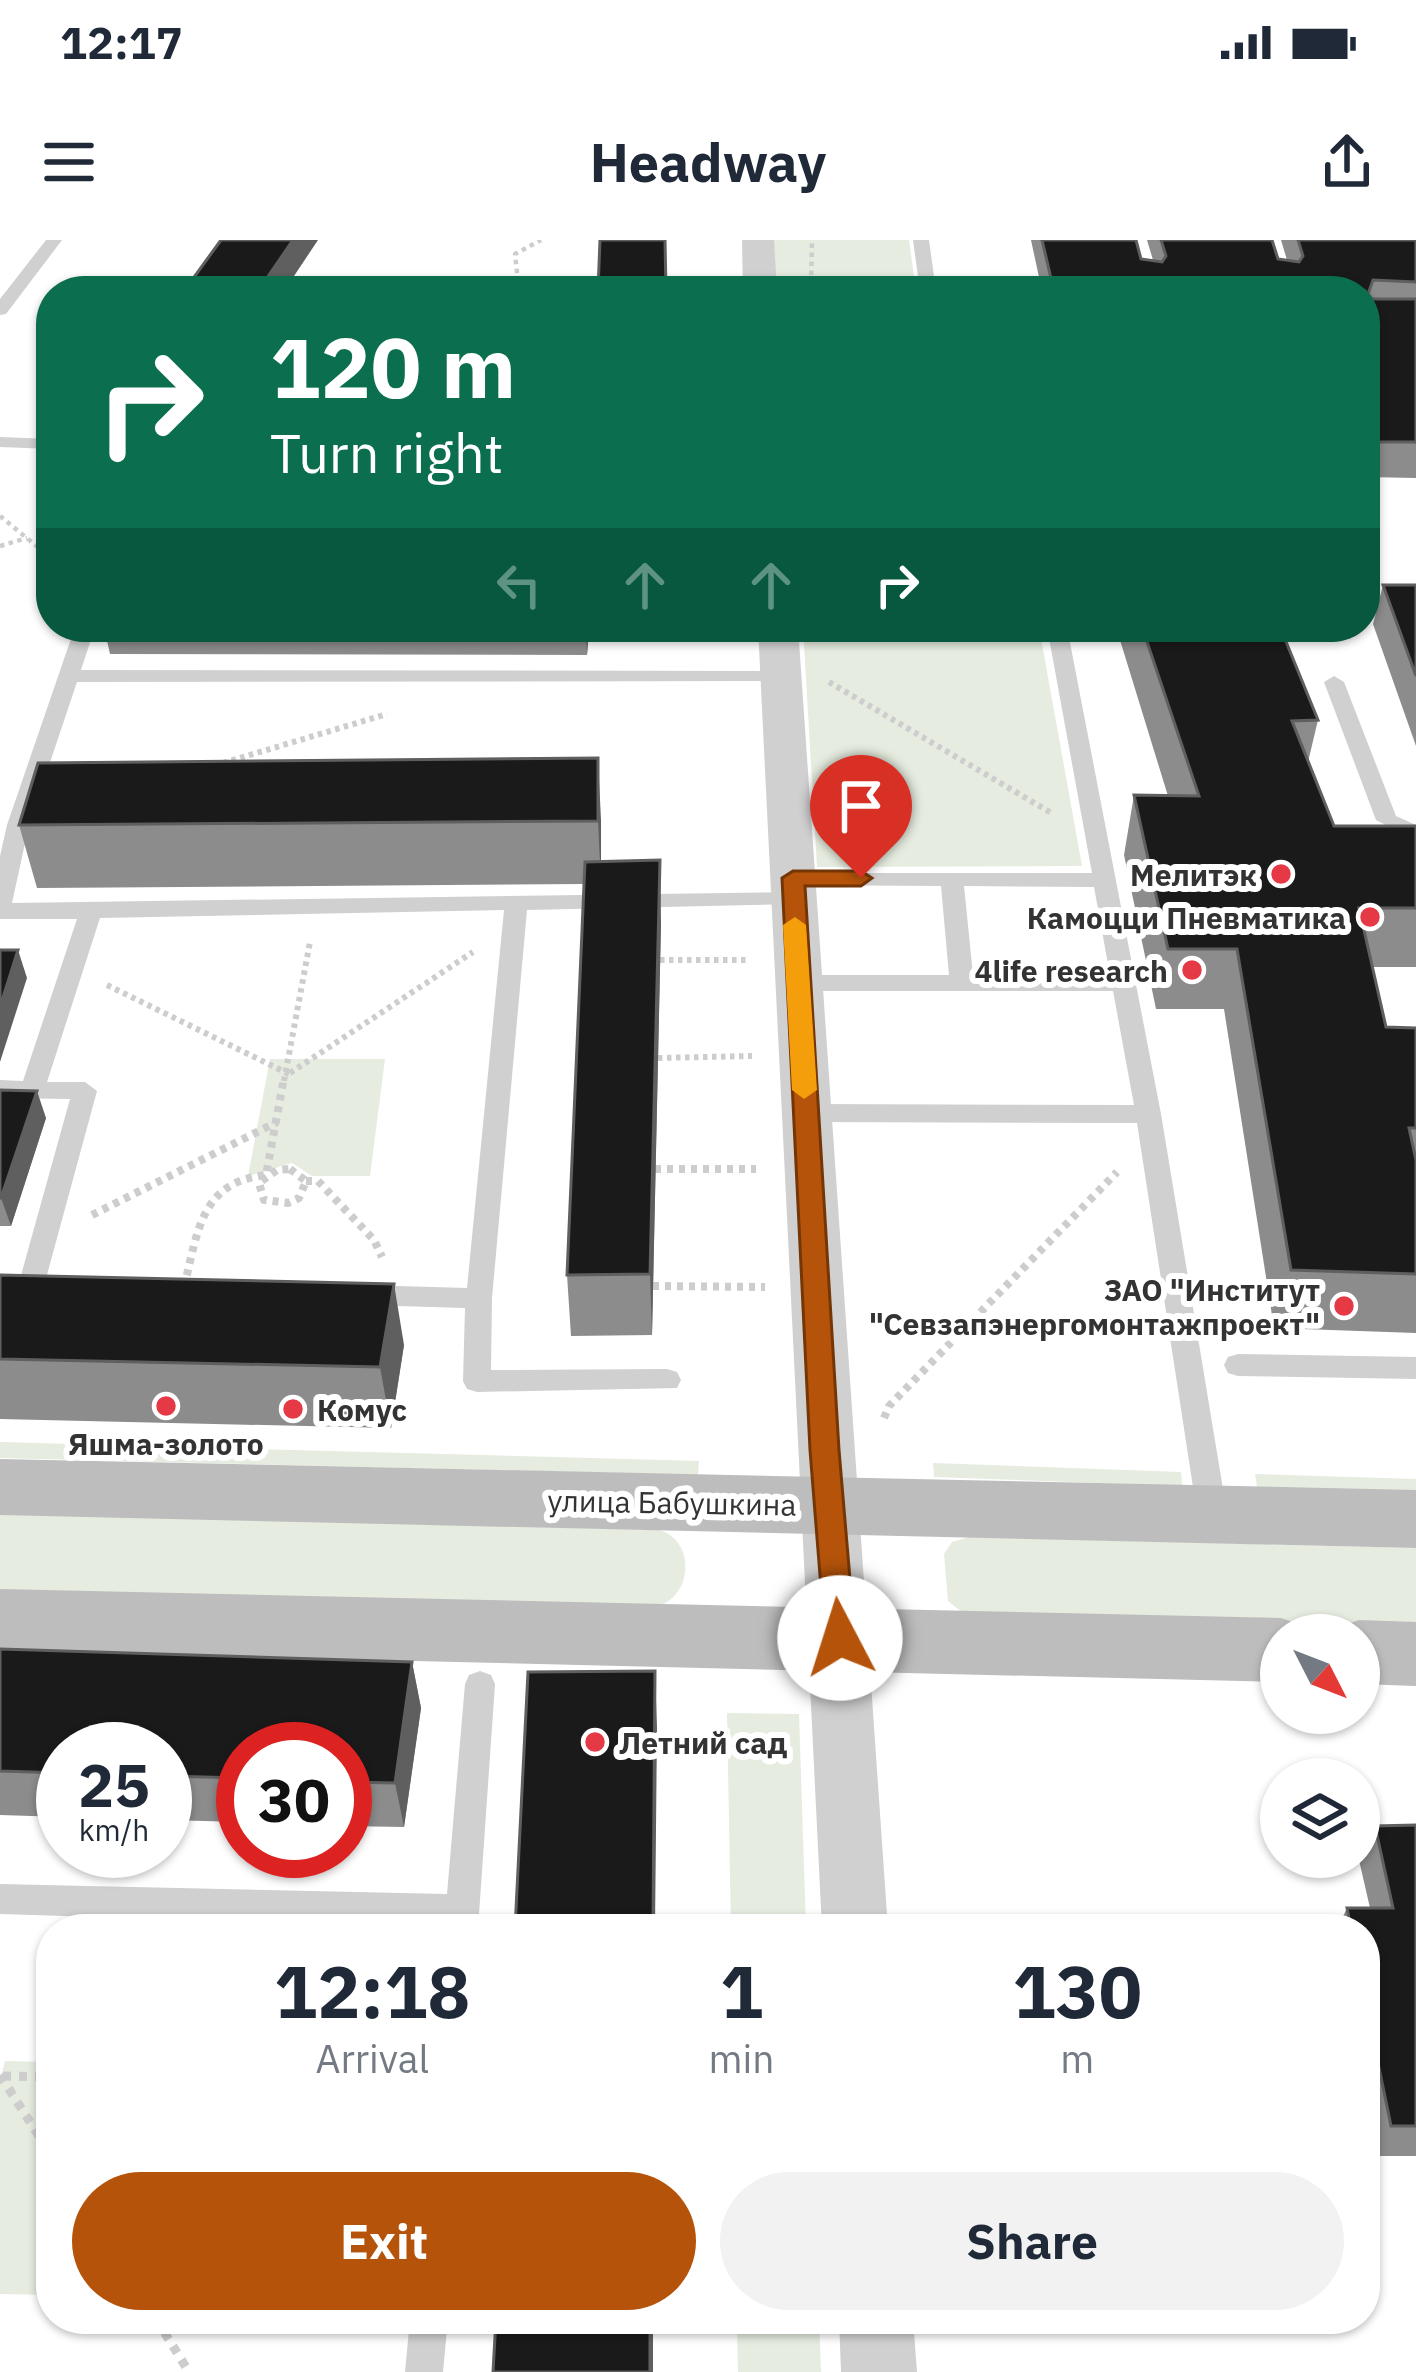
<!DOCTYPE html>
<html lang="en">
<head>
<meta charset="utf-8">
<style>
  :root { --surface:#fff; --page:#f2f2f3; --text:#1f2937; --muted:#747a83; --accent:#b45309 }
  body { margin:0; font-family:"IBM Plex Sans",sans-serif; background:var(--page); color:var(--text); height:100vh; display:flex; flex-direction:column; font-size:45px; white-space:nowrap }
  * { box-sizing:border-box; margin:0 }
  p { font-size:39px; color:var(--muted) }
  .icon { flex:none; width:66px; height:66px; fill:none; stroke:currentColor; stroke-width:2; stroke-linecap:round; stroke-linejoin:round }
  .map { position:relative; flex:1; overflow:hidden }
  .sheet { position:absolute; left:36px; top:1674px; width:1344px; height:420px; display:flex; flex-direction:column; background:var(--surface); border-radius:48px; box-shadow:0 3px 9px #0004 }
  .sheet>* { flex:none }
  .hud { position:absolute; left:36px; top:36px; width:1344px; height:366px; border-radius:48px; box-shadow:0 3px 9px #0004; background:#0b6e4f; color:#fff; overflow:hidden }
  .needle { width:78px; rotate:132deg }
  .tools { position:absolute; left:1260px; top:1374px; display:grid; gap:24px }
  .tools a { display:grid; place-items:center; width:120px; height:120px; border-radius:50%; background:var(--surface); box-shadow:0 3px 9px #0004; font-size:60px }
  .speed { position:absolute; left:36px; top:1482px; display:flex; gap:24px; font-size:60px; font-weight:700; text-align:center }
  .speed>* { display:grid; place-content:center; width:156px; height:156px; border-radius:50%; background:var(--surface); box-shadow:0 3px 9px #0004; line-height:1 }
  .speed small { font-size:30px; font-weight:400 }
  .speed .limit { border:18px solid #d22; background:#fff; color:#111 }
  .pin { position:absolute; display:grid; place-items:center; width:102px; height:102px; color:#fff; margin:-123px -51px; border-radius:50% 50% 50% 0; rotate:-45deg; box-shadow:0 0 12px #0007 }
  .pin .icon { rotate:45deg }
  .me { position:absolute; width:132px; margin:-66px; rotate:355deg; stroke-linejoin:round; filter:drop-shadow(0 0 9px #0008) }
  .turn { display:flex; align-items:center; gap:42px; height:252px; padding:0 36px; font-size:54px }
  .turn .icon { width:156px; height:156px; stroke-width:2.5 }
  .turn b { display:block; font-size:84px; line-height:102px }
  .lanes { display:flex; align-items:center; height:114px; padding:0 36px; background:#0003; justify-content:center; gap:60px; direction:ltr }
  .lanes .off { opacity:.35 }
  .eta { display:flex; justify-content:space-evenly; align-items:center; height:204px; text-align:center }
  .eta b { font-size:72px; font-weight:700; line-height:84px }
  .cta { display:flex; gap:24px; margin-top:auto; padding:24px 36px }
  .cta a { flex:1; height:138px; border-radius:72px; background:var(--accent); color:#fff; font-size:48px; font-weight:700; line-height:138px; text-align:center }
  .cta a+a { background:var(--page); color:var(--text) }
  .status { display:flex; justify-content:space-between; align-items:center; height:84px; padding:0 60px; background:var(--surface); direction:ltr }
  .status svg { height:33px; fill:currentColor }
  header { display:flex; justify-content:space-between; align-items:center; height:156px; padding:0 36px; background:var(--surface); font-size:54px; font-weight:700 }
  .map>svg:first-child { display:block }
  .green { fill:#e6ecdf }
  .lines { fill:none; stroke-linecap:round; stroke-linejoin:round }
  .path-far3 { stroke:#cdcdcd; stroke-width:4.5; stroke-dasharray:4.5 4.5; stroke-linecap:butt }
  .path-far2 { stroke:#cdcdcd; stroke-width:6; stroke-dasharray:4.5 4.5; stroke-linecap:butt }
  .path-far1 { stroke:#cdcdcd; stroke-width:8; stroke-dasharray:6 6; stroke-linecap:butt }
  .path { stroke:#cdcdcd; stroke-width:9; stroke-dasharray:8 8; stroke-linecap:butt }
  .lane { fill:#d0d0d0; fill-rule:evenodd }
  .street { fill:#d0d0d0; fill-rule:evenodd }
  .secondary { fill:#bdbdbd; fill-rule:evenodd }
  .wall { fill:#8c8c8c }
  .shaded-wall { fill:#5f5f5f }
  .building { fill:#1a1a1a; stroke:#5f5f5f; stroke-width:3 }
  .route { fill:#b45309; stroke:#753606; stroke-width:3 }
  .slow { fill:#f59e0b }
  .poi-dot { fill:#e63946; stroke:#fff; stroke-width:4.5 }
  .labels { text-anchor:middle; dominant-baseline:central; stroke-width:12; stroke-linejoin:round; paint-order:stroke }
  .poi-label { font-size:30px; font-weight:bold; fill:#333; stroke:#fff; text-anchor:end }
  .street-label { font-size:30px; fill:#333; stroke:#fff }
</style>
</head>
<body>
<div class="status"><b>12:17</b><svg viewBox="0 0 49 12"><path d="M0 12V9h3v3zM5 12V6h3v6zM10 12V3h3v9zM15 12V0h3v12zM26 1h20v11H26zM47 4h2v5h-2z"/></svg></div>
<header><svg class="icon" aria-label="menu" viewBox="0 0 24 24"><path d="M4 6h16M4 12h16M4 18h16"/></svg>Headway<svg class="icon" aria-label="share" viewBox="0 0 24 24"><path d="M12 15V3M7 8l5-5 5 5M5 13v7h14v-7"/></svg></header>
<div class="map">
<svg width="1416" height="2132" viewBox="0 0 1416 2132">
  <rect width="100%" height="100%" fill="#fff"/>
  <g class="green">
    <polygon points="770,0 909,0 916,51 772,51"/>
    <polygon points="803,387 1039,387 1082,626 817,627"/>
    <polygon points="270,819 385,819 370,936 312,936 292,923 248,936"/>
    <polygon points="0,1202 699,1221 698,1235 0,1218"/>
    <polygon points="933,1223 1181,1232 1182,1246 934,1237"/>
    <polygon points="1255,1234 1416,1239 1416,1252 1257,1247"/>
    <path d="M 0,1274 L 659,1290 C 695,1300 693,1354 660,1365 L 0,1350 Z"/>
    <polygon points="969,1297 1416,1308 1416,1385 962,1372 948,1361 944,1314 952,1302"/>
    <polygon points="727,1473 799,1474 806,1689 731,1689"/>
    <polygon points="5,1821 51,1822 51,2055 0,2054 0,1841"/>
    <polygon points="737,2079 819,2079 821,2132 738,2132"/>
  </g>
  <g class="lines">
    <g class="path-far3">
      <polyline points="811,44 812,0"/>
      <polyline points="519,51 515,14 541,0"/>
      <polyline points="0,276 51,318"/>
      <polyline points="0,306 27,298"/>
    </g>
    <g class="path-far2">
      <polyline points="829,442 1053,574"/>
      <polyline points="223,523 387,474"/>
      <polyline points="660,720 749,720"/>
      <polyline points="107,745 289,834"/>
      <polyline points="658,818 752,816"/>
      <polyline points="290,833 473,712"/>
      <polyline points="284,841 310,702"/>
    </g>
    <g class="path-far1">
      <polygon points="290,929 306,941 299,958 288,963 264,960 259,943 277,930"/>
      <polyline points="655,929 756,929"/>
      <polyline points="306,941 318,941 374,1000 382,1017"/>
      <polyline points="92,975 277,882"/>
      <polyline points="653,1046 765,1047"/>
      <path d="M 184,1047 C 198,992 200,942 266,935 L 284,838"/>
      <polyline points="884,1178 889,1166 1117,932"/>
    </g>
    <g class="path">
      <polyline points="0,1835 51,1915"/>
      <polyline points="3,1836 51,1837"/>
      <polyline points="156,2079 189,2132"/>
    </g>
    <g class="lane">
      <polygon points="46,0 62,0 6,74 0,75 0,59"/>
      <polygon points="913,0 929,0 936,51 920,51"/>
      <polygon points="0,197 51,199 51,209 0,207"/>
      <polygon points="75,387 95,387 81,430 788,431 791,435 781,441 77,442 29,585 12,663 802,652 805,657 794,664 527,670 492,1058 491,1130 667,1129 677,1132 681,1140 677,1148 477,1152 467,1149 463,1141 465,1068 363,1065 350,1055 363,1045 467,1048 504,670 100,678 47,842 85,842 97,851 44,1046 31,1056 22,1053 18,1046 70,859 0,858 0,840 23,841 77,679 0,679 0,616 7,585"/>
      <path d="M 1047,387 L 1067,387 L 1161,874 L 1227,1273 L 1222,1281 L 1212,1285 L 1202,1281 L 1197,1273 L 1137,883 L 806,882 L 793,873 L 806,864 L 1134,865 L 1113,751 L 798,751 L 786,743 L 798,735 L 949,735 L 941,646 L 793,645 L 782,638 L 785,633 L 1092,633 ZM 964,646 L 1094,647 L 1110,735 L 973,735 Z"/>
      <polygon points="1334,436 1344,442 1396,576 1416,585 1416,601 1376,580 1324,442"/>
      <polygon points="1238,1114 1416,1117 1416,1139 1238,1136 1228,1133 1224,1125 1228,1117"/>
      <polygon points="480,1431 491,1435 495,1444 478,1689 0,1674 0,1644 447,1654 465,1444 469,1435"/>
      <polygon points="410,2079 448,2079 443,2132 405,2132"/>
    </g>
    <g class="street">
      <polygon points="742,0 774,0 777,51 743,51"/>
      <polygon points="758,387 798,387 888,1689 822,1689"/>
      <polygon points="839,2079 913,2079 917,2132 841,2132"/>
    </g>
    <g class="secondary">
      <polygon points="0,1219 1416,1250 1416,1308 0,1275"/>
      <polygon points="0,1349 1281,1378 1307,1387 1311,1395 1281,1395 1281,1442 0,1411"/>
      <polygon points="1359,1380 1416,1382 1416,1446 1359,1444 1359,1395 1330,1395 1333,1389"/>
    </g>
  </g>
  <g class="wall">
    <polygon points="1031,0 1136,0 1141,19 1153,20 1147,0 1272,0 1278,19 1287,20 1281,0 1416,0 1416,238 1365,237 1365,51 1042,51"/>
    <polygon points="1383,345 1416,345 1416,506 1373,384"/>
    <polygon points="104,387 589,387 587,415 110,414"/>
    <polygon points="1116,387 1280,387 1318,480 1308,522 1334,586 1416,586 1416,727 1372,727 1386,787 1416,788 1416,1093 1274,1088 1224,769 1156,769 1124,615 1134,555 1168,556"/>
    <polygon points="598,518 601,622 661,683 652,1095 571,1096 567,1035 584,644 37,648 19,585"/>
    <polygon points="0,850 46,878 11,986 0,986"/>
    <polygon points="0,1035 404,1105 391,1188 0,1179"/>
    <polygon points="0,1409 412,1422 421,1468 404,1587 345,1586 345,1509 243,1509 243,1582 165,1580 165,1509 63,1509 63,1577 0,1575"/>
    <polygon points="1416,1585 1416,1916 1373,1916 1365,1874 1365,1689 1337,1689 1347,1668 1370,1668 1359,1620 1375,1586"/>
  </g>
  <g class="shaded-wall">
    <polygon points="293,0 318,0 284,51 258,51"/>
    <polygon points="586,387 589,387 587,415"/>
    <polygon points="598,518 601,580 601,644 598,581"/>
    <polygon points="660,620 661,683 652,1095 650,1034"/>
    <polygon points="18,710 27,738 0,822 0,767"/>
    <polygon points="37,851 46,878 11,986 1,958"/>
    <polygon points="394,1044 404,1105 391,1188 380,1127"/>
    <polygon points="412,1422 421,1468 404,1587 395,1543"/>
    <polygon points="655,1431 657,1488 655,1689 653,1689"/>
    <rect x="650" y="2079" width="3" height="53"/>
  </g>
  <g class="building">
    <polygon points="221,0 293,0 258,51 184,51"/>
    <polygon points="600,0 665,0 666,51 598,51"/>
    <polygon points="1042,0 1136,0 1141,19 1162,22 1166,16 1161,0 1272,0 1278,19 1299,22 1303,16 1298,0 1416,0 1416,42 1373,40 1368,54 1372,59 1416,59 1416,202 1365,202 1365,51 1054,51"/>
    <polygon points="1383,345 1416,345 1416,436"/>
    <polygon points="1142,387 1280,387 1318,480 1292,481 1334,586 1416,586 1416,668 1359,668 1386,787 1416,788 1416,888 1409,888 1416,920 1416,1034 1291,1030 1237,709 1168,709 1134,555 1199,556"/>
    <polygon points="598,518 598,581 19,585 38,523"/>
    <polygon points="660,620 650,1034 567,1035 585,622"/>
    <polygon points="0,710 18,710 0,767"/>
    <polygon points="0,850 37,851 1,958 0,958"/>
    <polygon points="0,1035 394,1044 380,1127 0,1119"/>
    <polygon points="0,1409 412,1422 395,1543 345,1542 345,1509 243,1509 243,1538 165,1536 165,1509 63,1509 63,1533 0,1531"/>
    <polygon points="655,1431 653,1689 515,1689 528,1432"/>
    <polygon points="1416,1585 1416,1886 1391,1886 1365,1759 1365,1689 1351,1689 1347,1668 1393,1668 1375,1586"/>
    <polygon points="496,2079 650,2079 650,2132 493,2132"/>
  </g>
  <polygon class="route" points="793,631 861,631 872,638 861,646 805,646 839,1210 855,1398 851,1407 840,1411 829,1407 825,1398 810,1210 782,638"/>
  <polygon class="slow" points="795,677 806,685 817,850 804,859 792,850 783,685"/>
  <g class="poi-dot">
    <circle cx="1281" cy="634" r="12"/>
    <circle cx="1370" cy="677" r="12"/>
    <circle cx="1192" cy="730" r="12"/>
    <circle cx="1344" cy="1066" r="12"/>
    <circle cx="166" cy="1166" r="12"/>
    <circle cx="293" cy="1169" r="12"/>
    <circle cx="595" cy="1502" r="12"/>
  </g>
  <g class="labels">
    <g class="poi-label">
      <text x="1257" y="634">Мелитэк</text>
      <text x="1346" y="677">Камоцци Пневматика</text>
      <text x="1168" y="730">4life research</text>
      <text x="1320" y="1049">ЗАО "Институт<tspan x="1320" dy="34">"Севзапэнергомонтажпроект"</tspan></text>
      <text x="317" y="1169" text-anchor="start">Комус</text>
      <text x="166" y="1203" text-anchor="middle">Яшма-золото</text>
      <text x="619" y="1502" text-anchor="start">Летний сад</text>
    </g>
    <g class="street-label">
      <text transform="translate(672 1262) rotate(1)">улица Бабушкина</text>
    </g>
  </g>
</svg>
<div class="tools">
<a><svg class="needle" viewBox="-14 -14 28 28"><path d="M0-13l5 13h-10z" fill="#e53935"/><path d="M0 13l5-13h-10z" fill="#747a83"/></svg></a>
<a><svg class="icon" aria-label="layers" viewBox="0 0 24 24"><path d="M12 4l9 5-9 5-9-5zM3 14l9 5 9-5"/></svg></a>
</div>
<div class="speed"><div>25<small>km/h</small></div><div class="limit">30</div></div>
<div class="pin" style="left:861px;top:638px;background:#d93025"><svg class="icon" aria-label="arrive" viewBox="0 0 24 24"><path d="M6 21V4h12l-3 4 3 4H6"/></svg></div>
<svg class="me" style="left:840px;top:1398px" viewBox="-20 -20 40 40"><circle r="19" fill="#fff"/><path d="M0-13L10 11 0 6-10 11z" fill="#b45309"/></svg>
<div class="hud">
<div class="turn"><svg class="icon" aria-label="right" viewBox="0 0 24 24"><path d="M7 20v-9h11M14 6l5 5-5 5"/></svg><div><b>120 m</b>Turn right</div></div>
<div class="lanes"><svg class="icon off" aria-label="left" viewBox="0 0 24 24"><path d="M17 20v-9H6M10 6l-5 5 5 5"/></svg><svg class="icon off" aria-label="ahead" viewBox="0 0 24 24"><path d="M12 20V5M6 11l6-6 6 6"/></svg><svg class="icon off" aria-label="ahead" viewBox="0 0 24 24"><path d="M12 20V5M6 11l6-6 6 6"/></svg><svg class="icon" aria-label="right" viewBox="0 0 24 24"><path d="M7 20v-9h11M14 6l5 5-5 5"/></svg></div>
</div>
<section class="sheet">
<div class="eta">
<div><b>12:18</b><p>Arrival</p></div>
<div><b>1</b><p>min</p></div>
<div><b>130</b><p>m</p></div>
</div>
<div class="cta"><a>Exit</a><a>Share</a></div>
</section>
</div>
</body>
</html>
